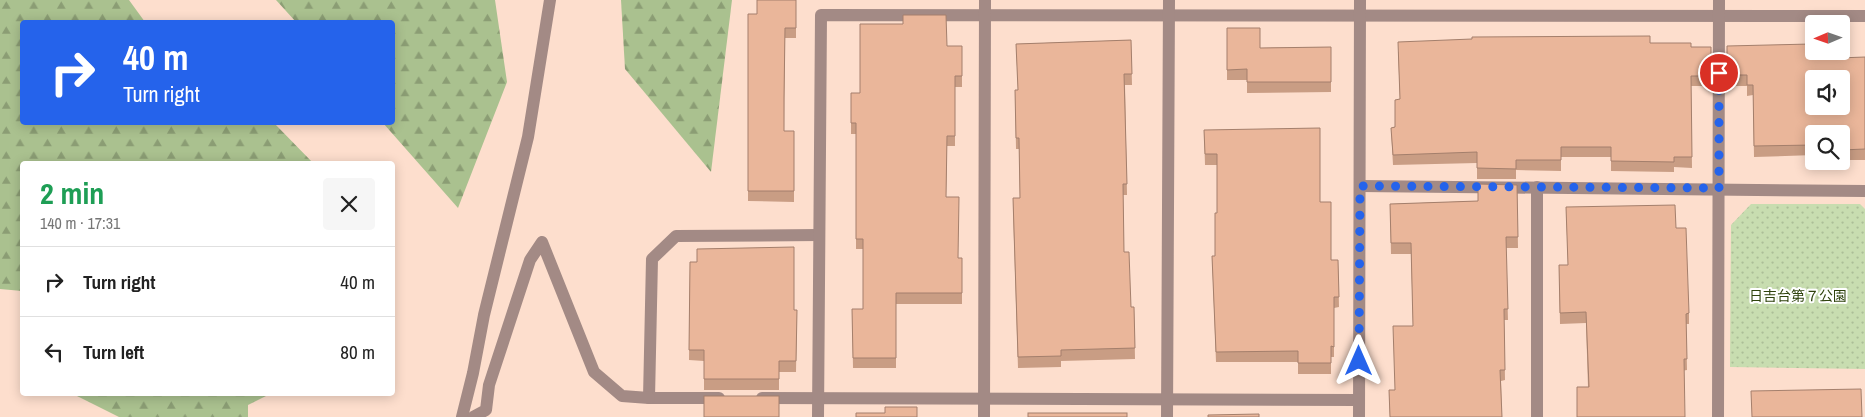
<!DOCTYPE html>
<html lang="en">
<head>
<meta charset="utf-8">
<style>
  :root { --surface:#fff; --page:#f6f6f6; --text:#222; --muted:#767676; --line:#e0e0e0 }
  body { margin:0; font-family:"Archivo Narrow","Noto Sans JP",sans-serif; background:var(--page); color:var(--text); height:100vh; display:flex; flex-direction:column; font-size:19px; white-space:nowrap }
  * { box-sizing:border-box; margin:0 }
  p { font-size:16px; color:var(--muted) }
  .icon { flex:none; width:28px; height:28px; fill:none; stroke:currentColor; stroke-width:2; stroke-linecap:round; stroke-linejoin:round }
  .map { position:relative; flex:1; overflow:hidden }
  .side { position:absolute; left:20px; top:161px; width:375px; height:235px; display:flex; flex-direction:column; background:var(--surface); border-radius:5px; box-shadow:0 2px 12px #0003 }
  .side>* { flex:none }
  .hud { position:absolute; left:20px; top:20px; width:375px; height:105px; border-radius:5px; box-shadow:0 2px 12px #0003; background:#2563eb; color:#fff; overflow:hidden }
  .needle { width:32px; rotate:268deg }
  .tools { position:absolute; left:1805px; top:15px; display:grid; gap:10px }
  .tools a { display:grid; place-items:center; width:45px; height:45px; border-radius:5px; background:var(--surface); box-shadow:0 2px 12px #0003; font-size:25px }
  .pin { position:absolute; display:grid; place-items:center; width:42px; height:42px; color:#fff; margin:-21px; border:2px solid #fff; border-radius:50%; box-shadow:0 1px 5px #0007 }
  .me { position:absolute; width:55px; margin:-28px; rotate:0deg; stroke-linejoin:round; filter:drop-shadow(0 0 4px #0008) }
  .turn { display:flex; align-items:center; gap:18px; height:105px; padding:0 20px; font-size:22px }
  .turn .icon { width:65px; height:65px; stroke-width:2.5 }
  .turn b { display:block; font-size:35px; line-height:42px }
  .round { display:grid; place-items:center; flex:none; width:52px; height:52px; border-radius:5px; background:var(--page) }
  .headline { display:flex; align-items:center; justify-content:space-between; height:85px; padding:0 20px }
  h1 { font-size:30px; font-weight:700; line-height:38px; color:#1e9e55 }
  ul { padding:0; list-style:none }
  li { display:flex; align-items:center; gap:15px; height:70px; padding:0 20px; border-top:1px solid var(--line) }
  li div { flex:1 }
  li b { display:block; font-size:19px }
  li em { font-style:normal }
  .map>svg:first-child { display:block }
  .forest { fill:url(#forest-firs) }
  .park { fill:url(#park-dots) }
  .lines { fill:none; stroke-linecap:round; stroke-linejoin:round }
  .minor { stroke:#a38a85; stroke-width:12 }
  .tertiary { stroke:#a38a85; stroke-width:12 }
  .wall { fill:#c99d84 }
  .building { fill:#eab69a; stroke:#a47f6c; fill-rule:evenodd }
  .route { stroke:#2563eb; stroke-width:9; stroke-dasharray:0 16.2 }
  .labels { text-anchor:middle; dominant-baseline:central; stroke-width:4; stroke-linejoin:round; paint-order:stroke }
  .park-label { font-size:14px; fill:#2f430d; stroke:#fff }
</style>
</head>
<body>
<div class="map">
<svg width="1865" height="417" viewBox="0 0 1865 417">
  <defs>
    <pattern id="forest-firs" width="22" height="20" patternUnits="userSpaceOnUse" patternTransform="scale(1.25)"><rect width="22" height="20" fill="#aac18f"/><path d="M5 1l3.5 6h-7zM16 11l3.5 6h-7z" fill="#8b9d74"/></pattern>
    <pattern id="park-dots" width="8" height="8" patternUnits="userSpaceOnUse" patternTransform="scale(1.25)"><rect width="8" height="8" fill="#c8ddb0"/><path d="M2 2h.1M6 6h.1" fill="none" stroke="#acbe97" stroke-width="1.8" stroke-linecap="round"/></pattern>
  </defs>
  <rect width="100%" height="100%" fill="#fddecd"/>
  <g class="forest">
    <polygon points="0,0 129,0 145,22 22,22 22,122 274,123 314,164 22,164 22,291 0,289"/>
    <polygon points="276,0 495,0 507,82 458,208 383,123 392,122 392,22 296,22"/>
    <polygon points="621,0 732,0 711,172 625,69"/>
    <polygon points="73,394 270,394 248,405 248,417 119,417"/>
  </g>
  <polygon class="park" points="1751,204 1860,204 1865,209 1865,369 1730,367 1731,225"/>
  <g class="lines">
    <g class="minor">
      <polyline points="1360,186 1865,191"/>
      <polyline points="1537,187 1537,417"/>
      <polyline points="719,398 649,398 652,259 676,236 819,235"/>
      <polyline points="762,398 1359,400"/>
      <polyline points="462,417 473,373 484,315 528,137 550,0"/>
      <polyline points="473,417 486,410 489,385 530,260 542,242 594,372 622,396 649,398"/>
      <polyline points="818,417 821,15 1865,16"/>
      <polyline points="984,417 985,0"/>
      <polyline points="1359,417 1360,0"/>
      <polyline points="1718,417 1719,0"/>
    </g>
    <polyline class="tertiary" points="1167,417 1169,0"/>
  </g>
  <g class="wall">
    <polygon points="796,0 796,38 785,38 784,131 794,131 794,202 748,201 748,14 757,14"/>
    <polygon points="903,24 947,46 962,46 962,87 955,87 955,146 947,146 946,197 958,258 962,258 962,304 896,304 896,368 853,368 852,309 863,309 863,249 856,249 856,134 851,134 851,93 860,93"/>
    <polygon points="1227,28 1260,48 1331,47 1331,92 1247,93 1247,80 1227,80"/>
    <polygon points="1131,40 1132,85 1125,85 1127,195 1123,195 1124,252 1131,307 1134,307 1135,359 1061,361 1061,367 1018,368 1013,209 1013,198 1020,198 1019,149 1016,149 1015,90 1018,90 1016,44"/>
    <polygon points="1650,43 1691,47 1711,47 1711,86 1691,86 1692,168 1674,167 1674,172 1611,171 1611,157 1561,157 1561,171 1516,170 1516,179 1477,179 1477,163 1393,165 1391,128 1395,127 1400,99 1398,52"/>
    <polygon points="1727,46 1838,58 1865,57 1865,160 1841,160 1841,134 1814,134 1814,155 1754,157 1753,95 1747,96 1747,86 1727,86"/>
    <polygon points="1204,130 1320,202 1331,260 1338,260 1339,307 1334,308 1334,357 1331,357 1331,374 1298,374 1298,362 1216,362 1212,256 1215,256 1217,213 1217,165 1205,165"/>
    <polygon points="1517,185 1518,248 1506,248 1508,320 1504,320 1505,380 1501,381 1502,417 1390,417 1389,390 1395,390 1413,326 1411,254 1391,254 1390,204 1478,201"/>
    <polygon points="1566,207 1676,228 1689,313 1689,324 1686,324 1687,370 1588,387 1586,323 1560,324 1559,265 1568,265"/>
    <polygon points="690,262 794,310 797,310 796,372 779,372 779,390 704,390 704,361 689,360"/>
  </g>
  <g class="building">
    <polygon points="757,0 796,0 796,28 785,28 784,98 784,131 794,131 794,191 748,191 748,14 757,14"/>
    <polygon points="903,15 946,15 947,46 962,46 962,76 955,76 955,136 947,136 946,197 959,197 958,258 962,258 962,293 896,293 896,358 853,358 852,309 863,309 863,239 856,239 856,123 851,123 851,93 860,93 860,24 903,24"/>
    <polygon points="1227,28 1260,28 1260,48 1331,47 1331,82 1247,82 1247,69 1227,70"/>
    <path d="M 1811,35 L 1814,35 L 1814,51 L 1838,51 L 1838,58 L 1865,57 L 1865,149 L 1841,150 L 1841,134 L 1814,134 L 1814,145 L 1754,146 L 1753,85 L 1747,85 L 1747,75 L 1727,75 L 1727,46 L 1811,44 ZM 1814,79 L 1841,79 L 1841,106 L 1814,106 Z"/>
    <polygon points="1650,36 1650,43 1691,43 1691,47 1711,47 1711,76 1691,76 1692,157 1674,157 1674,162 1611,161 1611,147 1561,147 1561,160 1516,160 1516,169 1477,168 1477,152 1393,155 1391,128 1395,127 1395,100 1400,99 1398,42 1472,39 1472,37"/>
    <polygon points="1131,40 1132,74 1124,74 1127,184 1123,184 1124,252 1129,252 1131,307 1134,307 1135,348 1061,350 1061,356 1018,357 1013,198 1020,198 1019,138 1016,138 1015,90 1018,90 1016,44"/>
    <polygon points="1320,128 1320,202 1331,202 1331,260 1338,260 1339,297 1334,297 1334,347 1331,346 1331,363 1298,363 1298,351 1216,352 1212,256 1215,256 1215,213 1217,213 1217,154 1205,154 1204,130"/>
    <polygon points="1478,184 1517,185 1518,237 1506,237 1508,309 1504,309 1505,370 1500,370 1502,417 1390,417 1389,390 1395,390 1393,326 1413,326 1411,243 1391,243 1390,204 1478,201"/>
    <polygon points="1675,205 1676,228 1686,228 1689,313 1686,314 1687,359 1684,359 1685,417 1577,417 1577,387 1589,387 1586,312 1560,313 1559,265 1568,265 1566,207"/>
    <polygon points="794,247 794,310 797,310 796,361 779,361 779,379 704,379 704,350 689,350 690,262 697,262 697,249"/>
    <polygon points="1861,389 1862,417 1752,417 1751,391"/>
    <rect x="704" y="396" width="75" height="21"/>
    <polygon points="885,407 917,407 917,417 856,417 856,413 885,413"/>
    <rect x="1028" y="413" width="99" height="4"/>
    <polygon points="1259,414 1259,417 1208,417 1208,415"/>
  </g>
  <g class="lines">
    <polyline class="route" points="1359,361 1360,186 1719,188 1719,73"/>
  </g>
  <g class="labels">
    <g class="park-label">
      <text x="1798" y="296">日吉台第７公園</text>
    </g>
  </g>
</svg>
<div class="tools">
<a><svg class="needle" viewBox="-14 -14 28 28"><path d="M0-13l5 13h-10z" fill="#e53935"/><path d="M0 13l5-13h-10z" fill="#767676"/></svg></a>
<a><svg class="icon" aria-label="sound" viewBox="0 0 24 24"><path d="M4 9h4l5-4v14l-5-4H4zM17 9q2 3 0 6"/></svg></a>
<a><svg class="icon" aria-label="search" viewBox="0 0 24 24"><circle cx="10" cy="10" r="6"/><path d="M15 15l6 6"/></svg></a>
</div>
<div class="pin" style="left:1719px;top:73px;background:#d93025"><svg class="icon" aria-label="arrive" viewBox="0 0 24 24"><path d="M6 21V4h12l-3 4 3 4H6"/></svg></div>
<svg class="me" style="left:1359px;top:361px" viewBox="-20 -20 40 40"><path d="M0-17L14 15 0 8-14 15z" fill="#2563eb" stroke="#fff" stroke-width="4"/></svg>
<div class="hud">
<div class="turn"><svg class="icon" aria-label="right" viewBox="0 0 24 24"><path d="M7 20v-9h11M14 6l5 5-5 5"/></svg><div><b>40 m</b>Turn right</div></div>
</div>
<section class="side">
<div class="headline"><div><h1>2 min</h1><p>140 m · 17:31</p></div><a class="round"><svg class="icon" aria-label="close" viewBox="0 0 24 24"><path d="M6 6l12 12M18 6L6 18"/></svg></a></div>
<ul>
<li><svg class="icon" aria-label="right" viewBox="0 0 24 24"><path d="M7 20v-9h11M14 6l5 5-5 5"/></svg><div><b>Turn right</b></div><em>40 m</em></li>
<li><svg class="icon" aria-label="left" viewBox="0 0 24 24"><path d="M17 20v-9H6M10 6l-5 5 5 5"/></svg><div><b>Turn left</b></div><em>80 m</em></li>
</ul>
</section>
</div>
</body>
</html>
